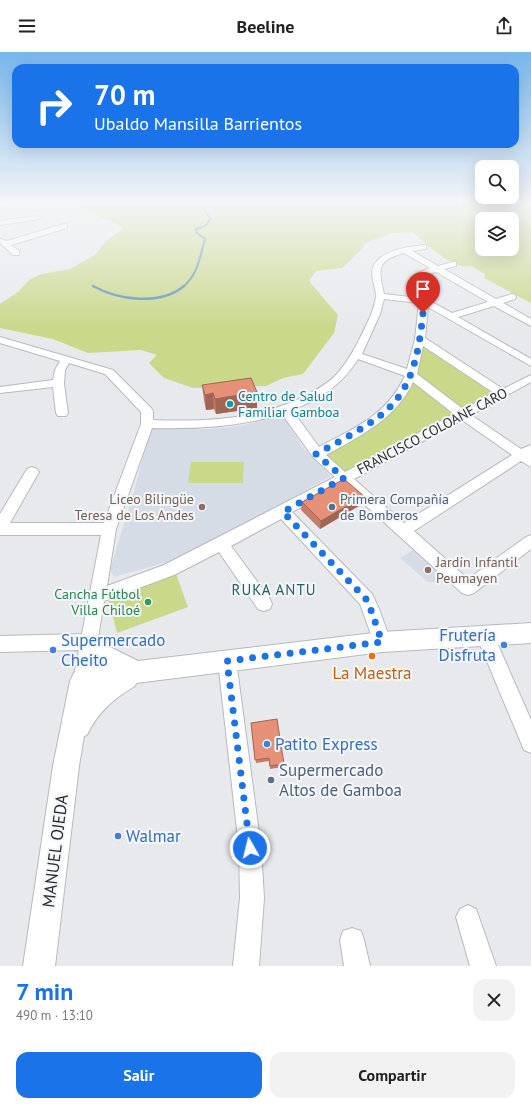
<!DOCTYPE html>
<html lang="es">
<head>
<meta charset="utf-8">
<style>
  :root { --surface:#fff; --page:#f2f2f2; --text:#222; --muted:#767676; --accent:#1a73e8 }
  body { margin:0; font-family:"PT Sans",sans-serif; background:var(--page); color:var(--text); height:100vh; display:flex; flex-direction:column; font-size:15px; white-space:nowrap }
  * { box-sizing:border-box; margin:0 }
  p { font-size:13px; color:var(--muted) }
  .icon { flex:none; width:22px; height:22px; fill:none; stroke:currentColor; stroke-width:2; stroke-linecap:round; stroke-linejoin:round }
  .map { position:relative; height:914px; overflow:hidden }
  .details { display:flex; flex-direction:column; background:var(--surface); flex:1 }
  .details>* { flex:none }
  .banner { position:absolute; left:12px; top:12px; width:507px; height:84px; border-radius:12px; box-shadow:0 4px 16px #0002; background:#1a73e8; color:#fff; overflow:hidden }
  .tools { position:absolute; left:475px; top:108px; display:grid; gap:8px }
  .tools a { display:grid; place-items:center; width:44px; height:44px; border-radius:8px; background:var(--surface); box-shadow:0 4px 16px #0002; font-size:20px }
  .pin { position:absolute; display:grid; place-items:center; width:34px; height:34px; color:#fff; margin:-41px -17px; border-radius:50% 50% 50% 0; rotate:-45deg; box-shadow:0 0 4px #0007 }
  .pin .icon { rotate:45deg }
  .me { position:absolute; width:44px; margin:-22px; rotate:352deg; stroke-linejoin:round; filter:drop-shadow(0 0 3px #0008) }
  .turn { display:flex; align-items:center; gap:14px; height:84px; padding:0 16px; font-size:18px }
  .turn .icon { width:52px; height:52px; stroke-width:2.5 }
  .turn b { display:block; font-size:28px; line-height:34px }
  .round { display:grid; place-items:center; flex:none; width:42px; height:42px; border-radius:12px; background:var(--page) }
  .summary { display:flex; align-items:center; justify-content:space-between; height:68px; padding:0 16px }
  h1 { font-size:24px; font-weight:800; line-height:30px; color:var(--accent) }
  .action { display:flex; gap:8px; margin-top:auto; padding:8px 16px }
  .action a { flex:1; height:46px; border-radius:12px; background:var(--accent); color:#fff; font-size:16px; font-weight:800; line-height:46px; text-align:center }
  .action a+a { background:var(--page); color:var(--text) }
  header { display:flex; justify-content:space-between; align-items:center; height:52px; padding:0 16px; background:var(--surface); font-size:18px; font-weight:800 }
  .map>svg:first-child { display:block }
  .built { fill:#d6dce6 }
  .green { fill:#c9d889; fill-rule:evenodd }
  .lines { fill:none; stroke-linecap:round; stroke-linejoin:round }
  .stream-far1 { stroke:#5c8eb7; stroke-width:2 }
  .stream { stroke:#5c8eb7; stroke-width:2.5 }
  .minor-casing { stroke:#b7b9bd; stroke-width:2 }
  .tertiary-casing { stroke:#b7b9bd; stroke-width:2 }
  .minor { fill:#fff; fill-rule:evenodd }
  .tertiary { fill:#fff; fill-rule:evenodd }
  .wall { fill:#c57c66 }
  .shaded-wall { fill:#a06553 }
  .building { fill:#e59077; stroke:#a06553 }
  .route { stroke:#1a73e8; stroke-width:7; stroke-dasharray:0 12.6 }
  .culture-dot { fill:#0f9aa8; stroke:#f4f7fa; stroke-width:1.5 }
  .education-dot { fill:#8d6e63; stroke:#f4f7fa; stroke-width:1.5 }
  .service-dot { fill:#5c6f8a; stroke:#f4f7fa; stroke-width:1.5 }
  .leisure-dot { fill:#2e9e5b; stroke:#f4f7fa; stroke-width:1.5 }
  .shop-dot { fill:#3f7fe0; stroke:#f4f7fa; stroke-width:1.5 }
  .food-dot { fill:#e8710a; stroke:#f4f7fa; stroke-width:1.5 }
  .labels { text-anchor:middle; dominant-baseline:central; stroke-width:4; stroke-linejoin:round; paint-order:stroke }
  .culture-label { font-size:14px; fill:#0d838f; stroke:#f4f7fa; text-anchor:start }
  .street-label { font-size:14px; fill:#2b2c2e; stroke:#f4f7fa }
  .education-label { font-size:14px; fill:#785e54; stroke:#f4f7fa; text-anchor:end }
  .service-label { font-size:14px; fill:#4e5e75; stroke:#f4f7fa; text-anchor:start }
  .leisure-label { font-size:14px; fill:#27864d; stroke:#f4f7fa; text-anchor:end }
  .neighbourhood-label { font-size:15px; letter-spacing:1px; fill:#245f5e; stroke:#f4f7fa }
  .near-shop-label { font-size:17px; fill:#366cbe; stroke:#f4f7fa; text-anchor:start }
  .near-food-label { font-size:17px; fill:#c56008; stroke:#f4f7fa }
  .near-service-label { font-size:17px; fill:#4e5e75; stroke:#f4f7fa; text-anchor:start }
  .near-street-label { font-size:17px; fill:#2b2c2e; stroke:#f4f7fa }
</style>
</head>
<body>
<header><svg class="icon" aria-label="menu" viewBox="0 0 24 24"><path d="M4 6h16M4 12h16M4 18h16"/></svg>Beeline<svg class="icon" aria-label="share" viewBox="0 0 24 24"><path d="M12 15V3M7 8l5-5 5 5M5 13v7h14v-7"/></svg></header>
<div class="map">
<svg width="531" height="914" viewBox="0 0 531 914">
  <rect width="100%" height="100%" fill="#e7e9ed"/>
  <g class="built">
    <polygon points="282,362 304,397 331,424 243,474 178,507 114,525 110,518 135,436 150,377 210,377 240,374 266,368"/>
    <polygon points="418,495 456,530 428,530 400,506"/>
  </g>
  <g class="green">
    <path d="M 70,151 L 531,151 L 531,251 L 484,226 L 485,222 L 471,214 C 453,218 426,192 413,180 L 392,181 L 365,191 L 362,197 L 342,216 L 316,219 L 309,229 L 338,263 L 334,281 L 303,322 L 283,326 L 266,334 L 193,336 L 164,326 L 149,311 L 157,303 L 141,298 L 88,301 L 53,287 L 0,276 L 0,252 L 18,240 L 30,227 L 42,222 L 70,217 L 95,203 L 106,189 L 124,176 ZM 482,167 L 512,167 L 512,197 L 482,197 Z"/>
    <polygon points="421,288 501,341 344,424 319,402 399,350"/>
    <polygon points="191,410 244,410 243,431 188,431"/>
    <polygon points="176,522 188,555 117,581 108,545"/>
  </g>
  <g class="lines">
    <g class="stream-far1">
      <polyline points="93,234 95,235"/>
      <path d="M 183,235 C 198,222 200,205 205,187 L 197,181 L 196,177 C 203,175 208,174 210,166 L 204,158 L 205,153 L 210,151"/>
    </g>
    <path class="stream" d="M 93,234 C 118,248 160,254 184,234"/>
    <defs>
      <g id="minor">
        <polygon points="3,151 12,151 0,156 0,152"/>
        <polygon points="37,164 40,166 39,167 0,173 0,169"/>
        <polygon points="64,172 67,172 67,176 11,193 19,199 19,203 13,203 0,191 0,187 7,189"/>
        <path d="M 423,193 L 426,193 L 426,197 L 412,199 L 438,214 L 453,210 L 456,210 L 456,214 L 444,217 L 496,247 L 512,242 L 515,243 L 516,245 L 515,247 L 503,251 L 531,267 L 531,274 L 494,254 L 458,265 L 531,307 L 531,314 L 428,255 L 425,286 L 503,337 L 531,323 L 531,330 L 471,363 L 521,397 L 531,393 L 531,415 L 521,409 L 414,479 L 468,527 L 526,485 L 531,483 L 531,497 L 474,541 L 468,543 L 462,541 L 343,433 L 292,460 L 372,542 L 379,557 L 391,590 L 388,596 L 382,598 L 376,596 L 360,552 L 281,467 L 231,494 L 270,547 L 272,552 L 270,557 L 264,559 L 258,557 L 219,500 L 174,523 L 104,549 L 91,629 L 88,635 L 82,638 L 76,635 L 73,629 L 79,598 L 0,600 L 0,584 L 82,582 L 101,483 L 0,483 L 0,462 L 27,417 L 32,415 L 37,417 L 39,420 L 10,471 L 104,471 L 141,372 L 141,360 L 105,322 L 69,311 L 65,318 L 64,332 L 68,361 L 66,364 L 58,364 L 56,361 L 53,335 L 0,341 L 0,335 L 53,328 L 55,318 L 60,309 L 0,291 L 0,285 L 113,318 L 151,356 L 153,359 L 153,368 C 204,370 254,368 301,346 C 313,340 324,334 334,325 C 351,308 361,284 371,263 C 373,257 375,251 376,245 C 376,231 366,220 378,208 C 388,197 409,195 423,193 ZM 404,201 L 430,216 L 416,222 L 419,246 L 384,242 C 379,218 375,209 404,201 ZM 436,220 L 488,250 L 452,261 L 428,248 L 424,223 ZM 384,247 L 419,251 L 415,287 L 407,317 L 362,302 L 380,262 ZM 423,294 L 494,341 L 463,357 L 417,322 ZM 358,307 L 405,324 C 386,364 356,375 319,395 L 292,358 C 320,347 342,333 358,307 ZM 413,330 L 454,362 L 345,420 L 326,403 C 360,384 396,367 413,330 ZM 282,362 L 313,405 L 335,425 L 164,513 L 107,534 L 116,477 L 152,376 C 197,377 239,375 282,362 ZM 462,368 L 512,403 L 404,471 L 354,427 Z"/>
        <polygon points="485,575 491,577 531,668 531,701 524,698 476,583 479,577"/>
        <polygon points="227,600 233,603 236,609 261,796 264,846 259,914 233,914 240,846 239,796 218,609 221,603"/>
        <polygon points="468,853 476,857 496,914 470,914 456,865 460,857"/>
        <polygon points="352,876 361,879 364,888 370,914 344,914 340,888 343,879"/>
      </g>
      <path id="tertiary" d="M 531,571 L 531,591 L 382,600 L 136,631 L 135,634 C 113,647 98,660 87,683 L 84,684 L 79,714 L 55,914 L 23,914 L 53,714 L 70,629 L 74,621 L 82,617 L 101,614 C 91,609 82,601 77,590 L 80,583 L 88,580 L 96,583 L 110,595 L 138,609 L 382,580 Z"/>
    </defs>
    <use href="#minor" class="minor-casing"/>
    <use href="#tertiary" class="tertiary-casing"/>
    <use href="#minor" class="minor"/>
    <use href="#tertiary" class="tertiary"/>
  </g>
  <g class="wall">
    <polygon points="202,333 257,356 216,362 214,357 206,358 204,348"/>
    <polygon points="364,444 362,452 320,477 301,458 302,450"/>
    <polygon points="251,671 284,712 283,715 270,717 269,709 256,711"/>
  </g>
  <g class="shaded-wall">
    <polygon points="257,340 257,356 216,362 215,347"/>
    <polygon points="213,341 214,357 206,358 205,343"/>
    <polygon points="364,444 362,452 320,477 321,469"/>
  </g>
  <g class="building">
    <polygon points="251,326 257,340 215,347 213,341 205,343 202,333"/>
    <polygon points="344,427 364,444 321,469 302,450"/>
    <polygon points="277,667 284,712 270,714 269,706 255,708 251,671"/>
  </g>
  <linearGradient id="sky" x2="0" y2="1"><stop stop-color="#78b6ec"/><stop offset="0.54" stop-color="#f4f5f7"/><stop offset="1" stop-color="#f4f5f7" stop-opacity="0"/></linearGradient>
  <rect width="531" height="279" fill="url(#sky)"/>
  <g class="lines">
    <path class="route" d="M 250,796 L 227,609 L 382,590 L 371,558 L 366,547 L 283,460 L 344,426 L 316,402 C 391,361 414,352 423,261"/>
  </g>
  <circle class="culture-dot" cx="230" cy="352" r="4"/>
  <g class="education-dot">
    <circle cx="202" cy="455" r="4"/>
    <circle cx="428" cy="518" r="4"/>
  </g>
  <g class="service-dot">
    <circle cx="332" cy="455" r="4"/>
    <circle cx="271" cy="728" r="4"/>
  </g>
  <circle class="leisure-dot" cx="148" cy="550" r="4"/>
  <g class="shop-dot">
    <circle cx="504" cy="593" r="4"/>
    <circle cx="53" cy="598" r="4"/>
    <circle cx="267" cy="692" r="4"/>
    <circle cx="118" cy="784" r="4"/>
  </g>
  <circle class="food-dot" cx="372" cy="604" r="4"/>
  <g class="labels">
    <g class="culture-label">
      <text x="238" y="344">Centro de Salud<tspan x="238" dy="16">Familiar Gamboa</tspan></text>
    </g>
    <g class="street-label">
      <text transform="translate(432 379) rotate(-28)">FRANCISCO COLOANE CARO</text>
    </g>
    <g class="education-label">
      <text x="194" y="447">Liceo Bilingüe<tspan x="194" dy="16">Teresa de Los Andes</tspan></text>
      <text x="436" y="510" text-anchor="start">Jardín Infantil<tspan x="436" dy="16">Peumayen</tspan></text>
    </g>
    <g class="service-label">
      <text x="340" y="447">Primera Compañía<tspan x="340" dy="16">de Bomberos</tspan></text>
    </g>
    <g class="leisure-label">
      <text x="140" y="542">Cancha Fútbol<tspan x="140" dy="16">Villa Chiloé</tspan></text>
    </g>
    <g class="neighbourhood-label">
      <text x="274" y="537">RUKA ANTU</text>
    </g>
    <g class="near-shop-label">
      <text x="496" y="583" text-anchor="end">Frutería<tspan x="496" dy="20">Disfruta</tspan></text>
      <text x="61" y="588">Supermercado<tspan x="61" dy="20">Cheito</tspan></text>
      <text x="275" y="692">Patito Express</text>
      <text x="126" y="784">Walmar</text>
    </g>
    <g class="near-food-label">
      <text x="372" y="621">La Maestra</text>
    </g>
    <g class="near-service-label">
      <text x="279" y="718">Supermercado<tspan x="279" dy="20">Altos de Gamboa</tspan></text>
    </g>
    <g class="near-street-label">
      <text transform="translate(55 799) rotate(-83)">MANUEL OJEDA</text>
    </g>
  </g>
</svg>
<div class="tools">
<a><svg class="icon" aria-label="search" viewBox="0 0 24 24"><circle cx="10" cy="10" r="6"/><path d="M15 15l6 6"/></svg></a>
<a><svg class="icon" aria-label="layers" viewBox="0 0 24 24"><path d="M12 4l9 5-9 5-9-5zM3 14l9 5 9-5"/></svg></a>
</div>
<div class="pin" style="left:423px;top:261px;background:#d93025"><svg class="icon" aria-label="arrive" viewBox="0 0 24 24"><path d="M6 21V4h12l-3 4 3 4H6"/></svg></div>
<svg class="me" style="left:250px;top:796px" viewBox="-20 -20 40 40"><circle r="17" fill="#1a73e8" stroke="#fff" stroke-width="3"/><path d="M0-11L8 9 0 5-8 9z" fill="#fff"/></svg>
<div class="banner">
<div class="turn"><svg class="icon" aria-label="right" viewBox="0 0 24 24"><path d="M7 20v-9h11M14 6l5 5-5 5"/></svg><div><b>70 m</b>Ubaldo Mansilla Barrientos</div></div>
</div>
</div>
<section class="details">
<div class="summary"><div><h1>7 min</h1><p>490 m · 13:10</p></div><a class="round"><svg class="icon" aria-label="close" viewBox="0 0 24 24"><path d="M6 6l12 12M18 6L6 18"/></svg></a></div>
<div class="action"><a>Salir</a><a>Compartir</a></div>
</section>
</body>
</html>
